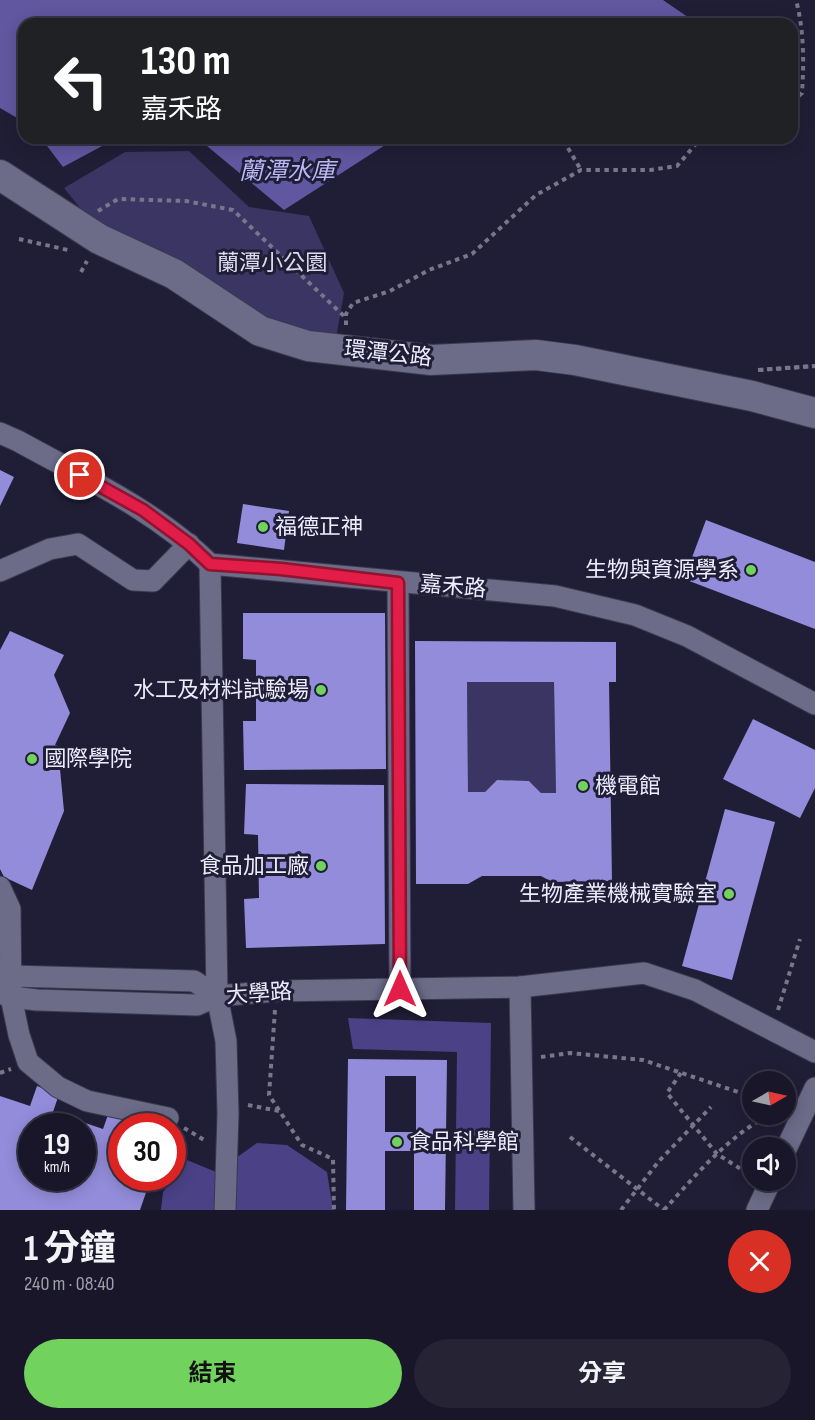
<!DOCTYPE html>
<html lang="zh-TW">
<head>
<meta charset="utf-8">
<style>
  :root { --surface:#181628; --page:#252334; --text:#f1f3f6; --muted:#9f9fa8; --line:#363545; --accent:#71d25e }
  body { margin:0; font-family:"Sofia Sans Condensed","Noto Sans TC",sans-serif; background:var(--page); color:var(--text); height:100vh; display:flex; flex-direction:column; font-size:22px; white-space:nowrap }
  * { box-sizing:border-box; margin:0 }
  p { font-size:20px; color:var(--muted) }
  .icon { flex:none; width:33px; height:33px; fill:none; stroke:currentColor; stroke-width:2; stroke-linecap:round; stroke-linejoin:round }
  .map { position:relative; height:1210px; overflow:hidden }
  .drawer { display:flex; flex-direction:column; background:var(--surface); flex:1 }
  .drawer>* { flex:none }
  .banner { position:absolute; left:18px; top:18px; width:780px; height:126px; border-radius:18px; box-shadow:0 3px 15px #0003,0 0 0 2px var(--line); background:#202124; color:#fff; overflow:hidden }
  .needle { width:39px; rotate:81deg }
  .controls { position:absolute; left:742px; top:1071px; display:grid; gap:12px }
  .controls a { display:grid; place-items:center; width:54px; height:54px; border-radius:50%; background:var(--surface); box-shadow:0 3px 15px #0003,0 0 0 2px var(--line); font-size:30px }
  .speed { position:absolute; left:18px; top:1113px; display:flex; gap:12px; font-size:30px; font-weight:700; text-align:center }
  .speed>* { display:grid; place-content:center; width:78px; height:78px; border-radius:50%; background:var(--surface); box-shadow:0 3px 15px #0003,0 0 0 2px var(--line); line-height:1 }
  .speed small { font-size:15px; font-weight:400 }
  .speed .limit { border:9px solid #d22; background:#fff; color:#111 }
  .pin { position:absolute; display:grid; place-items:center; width:51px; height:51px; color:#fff; margin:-26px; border:3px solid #fff; border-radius:50%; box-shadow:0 2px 6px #0007 }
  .me { position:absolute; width:66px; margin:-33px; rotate:0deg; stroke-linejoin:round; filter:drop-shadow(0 0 4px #0008) }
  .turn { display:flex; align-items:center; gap:21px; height:126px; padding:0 24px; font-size:27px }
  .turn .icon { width:78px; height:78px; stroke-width:2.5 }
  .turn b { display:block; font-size:42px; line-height:51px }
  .round { display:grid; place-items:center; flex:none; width:63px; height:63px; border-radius:32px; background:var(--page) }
  .headline { display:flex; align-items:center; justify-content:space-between; height:102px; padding:0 24px }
  h1 { font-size:36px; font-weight:700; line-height:45px }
  .cta { display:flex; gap:12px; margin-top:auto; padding:12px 24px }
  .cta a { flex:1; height:69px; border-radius:36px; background:var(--accent); color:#111; font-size:24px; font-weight:700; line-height:69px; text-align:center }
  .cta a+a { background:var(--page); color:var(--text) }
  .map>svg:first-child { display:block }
  .green { fill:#3a3562 }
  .forest { fill:#4b4187 }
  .water { fill:#6057a0 }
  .building { fill:#938cda; fill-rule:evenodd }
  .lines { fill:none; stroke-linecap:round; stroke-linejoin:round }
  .street-casing { stroke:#3c394e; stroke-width:23 }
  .secondary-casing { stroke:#3c394e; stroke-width:32 }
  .path { stroke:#78768b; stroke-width:4; stroke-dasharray:4.5 4.5; stroke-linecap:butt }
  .street { stroke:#6c6b88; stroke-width:21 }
  .secondary { stroke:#6c6b88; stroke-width:30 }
  .route-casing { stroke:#92132f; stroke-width:15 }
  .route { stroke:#e11d48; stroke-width:10 }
  .poi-dot { fill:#71d25e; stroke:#201d36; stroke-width:2 }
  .labels { text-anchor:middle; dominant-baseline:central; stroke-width:6; stroke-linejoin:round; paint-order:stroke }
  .park-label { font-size:22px; fill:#dcdbf0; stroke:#201d36 }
  .street-label { font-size:22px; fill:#edecfd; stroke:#201d36 }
  .poi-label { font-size:22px; fill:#edecfd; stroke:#201d36; text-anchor:start }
  .water-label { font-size:24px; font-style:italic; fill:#bbb8f5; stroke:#201d36 }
</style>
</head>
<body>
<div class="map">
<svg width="815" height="1210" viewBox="0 0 815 1210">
  <rect width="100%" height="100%" fill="#201d36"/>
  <g class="green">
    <polygon points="189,151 249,207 309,216 344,293 335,344 268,322 93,224 64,188 125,152"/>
    <polygon points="467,682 554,682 556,793 541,793 529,781 498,780 485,792 468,792"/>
  </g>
  <g class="forest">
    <polygon points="348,1018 491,1023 489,1210 455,1210 457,1052 353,1049"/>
    <polygon points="257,1143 287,1145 327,1172 333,1210 161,1210 163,1192 187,1160 216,1172"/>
  </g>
  <g class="water">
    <polygon points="0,0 663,0 698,24 24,24 24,122 0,108"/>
    <polygon points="41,138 117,138 63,167"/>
    <polygon points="171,138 396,138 284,210 201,141"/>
  </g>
  <g class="building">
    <polygon points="0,470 14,477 0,506"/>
    <polygon points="243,504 289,511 284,550 237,543"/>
    <polygon points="706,520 815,562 815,629 684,579"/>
    <polygon points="243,613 385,613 386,769 244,770 243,721 256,721 256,660 243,659"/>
    <polygon points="10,631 64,655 54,675 70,713 55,745 69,750 60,769 64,811 32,890 4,877 0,869 0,650"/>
    <path d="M 415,641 L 616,642 L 616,682 L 609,682 L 612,881 L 552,882 L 541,876 L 482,876 L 468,884 L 416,884 ZM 467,682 L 554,682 L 556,793 L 541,793 L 529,781 L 497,780 L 485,792 L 468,792 Z"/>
    <polygon points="753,719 815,750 815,788 800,818 723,779"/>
    <polygon points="246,784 384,785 385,944 246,948 244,899 259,898 258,835 244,834"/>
    <polygon points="725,809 775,822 732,980 682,966"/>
    <path d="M 348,1059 L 447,1060 L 445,1210 L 414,1210 L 414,1151 L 385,1151 L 385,1210 L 346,1210 ZM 385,1076 L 416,1076 L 416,1132 L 385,1132 Z"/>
    <path d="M 37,1086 L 59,1094 L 53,1112 L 103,1129 L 110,1109 L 131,1116 L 128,1126 L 122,1126 L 122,1178 L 151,1178 L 140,1210 L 0,1210 L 0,1096 L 30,1106 ZM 32,1126 L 82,1126 L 82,1178 L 32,1178 Z"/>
  </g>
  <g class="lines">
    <defs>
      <g id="street">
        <path d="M 0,433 L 18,441 C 85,478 155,510 210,564 L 555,596 L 635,615 L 687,636 L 815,704"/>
        <polyline points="210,564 217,996 226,1041 228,1114 225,1210"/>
        <polyline points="0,571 50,549 78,544 133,580 153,581 189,544"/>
        <polyline points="398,583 400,989"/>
        <polyline points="0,887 10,909 11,997 19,1035 28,1062 58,1087 87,1101 168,1118"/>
        <polyline points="0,972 11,976 194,981 217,996"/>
        <polyline points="520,987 524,1210"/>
        <polyline points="0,993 11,997 37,1000 197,1005 217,996 276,991 520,987 644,973 695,990 815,1052"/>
        <polyline points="786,1149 815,1088"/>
        <polyline points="757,1210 771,1180"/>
      </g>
      <polyline id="secondary" points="0,175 99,239 174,274 260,331 308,346 431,360 536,355 575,360 752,396 815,413"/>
    </defs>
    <use href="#street" class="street-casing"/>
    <use href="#secondary" class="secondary-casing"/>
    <g class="path">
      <path d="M 792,102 L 802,93 C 804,62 804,30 796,0"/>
      <polyline points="568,148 581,170"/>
      <polyline points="98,211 118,199 186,201 233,210 346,318"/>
      <polyline points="19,239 68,250"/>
      <polyline points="81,272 87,261"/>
      <polyline points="346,325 346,314 353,303 390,291 429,270 472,254 536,195 581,170 650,170 677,166 701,138"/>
      <polyline points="758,370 815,366"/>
      <polyline points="759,370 815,366"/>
      <polyline points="275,1010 269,1095 302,1145 333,1159 334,1210"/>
      <polyline points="778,1010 800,939"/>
      <polyline points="541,1057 570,1053 643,1060 753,1097"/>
      <polyline points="0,1073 11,1069"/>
      <polyline points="681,1073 667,1093 717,1154 752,1176"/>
      <polyline points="248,1105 279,1111"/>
      <polyline points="184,1128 206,1141"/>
      <polyline points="570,1137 664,1210"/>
      <polyline points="621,1210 659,1161 711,1107"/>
      <path d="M 664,1210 C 696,1175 728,1136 771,1114"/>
    </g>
    <use href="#street" class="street"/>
    <use href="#secondary" class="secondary"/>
  </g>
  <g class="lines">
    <defs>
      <polyline id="route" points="80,475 143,510 189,544 210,564 281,569 398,583 400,989"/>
    </defs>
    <use href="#route" class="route-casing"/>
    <use href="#route" class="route"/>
  </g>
  <g class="poi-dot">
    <circle cx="263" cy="527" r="6"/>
    <circle cx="751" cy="570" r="6"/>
    <circle cx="321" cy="690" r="6"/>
    <circle cx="32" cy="759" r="6"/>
    <circle cx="583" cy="786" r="6"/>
    <circle cx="321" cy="866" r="6"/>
    <circle cx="729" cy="894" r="6"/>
    <circle cx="397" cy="1142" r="6"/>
  </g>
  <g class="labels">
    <g class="park-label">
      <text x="272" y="263">蘭潭小公園</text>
    </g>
    <g class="street-label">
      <text transform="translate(388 354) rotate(6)">環潭公路</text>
      <text transform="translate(453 587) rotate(5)">嘉禾路</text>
      <text transform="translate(259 994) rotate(-4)">大學路</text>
    </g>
    <g class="poi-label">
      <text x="275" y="527">福德正神</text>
      <text x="739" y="570" text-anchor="end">生物與資源學系</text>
      <text x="309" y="690" text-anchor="end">水工及材料試驗場</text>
      <text x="44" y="759">國際學院</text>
      <text x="595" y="786">機電館</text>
      <text x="309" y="866" text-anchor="end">食品加工廠</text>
      <text x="717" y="894" text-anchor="end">生物產業機械實驗室</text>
      <text x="409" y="1142">食品科學館</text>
    </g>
    <g class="water-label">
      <text x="287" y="171">蘭潭水庫</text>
    </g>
  </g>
</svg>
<div class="controls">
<a><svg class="needle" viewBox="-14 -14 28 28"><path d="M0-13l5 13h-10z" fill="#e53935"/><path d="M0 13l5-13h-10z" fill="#9f9fa8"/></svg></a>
<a><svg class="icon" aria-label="sound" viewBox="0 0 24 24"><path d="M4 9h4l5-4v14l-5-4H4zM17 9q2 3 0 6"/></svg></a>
</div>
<div class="speed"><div>19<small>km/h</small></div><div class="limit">30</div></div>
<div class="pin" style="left:80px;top:475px;background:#d93025"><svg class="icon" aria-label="arrive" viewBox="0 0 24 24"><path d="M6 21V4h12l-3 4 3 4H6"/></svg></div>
<svg class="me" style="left:400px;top:989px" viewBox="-20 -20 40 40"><path d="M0-17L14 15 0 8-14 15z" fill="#e11d48" stroke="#fff" stroke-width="4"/></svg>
<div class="banner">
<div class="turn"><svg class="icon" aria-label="left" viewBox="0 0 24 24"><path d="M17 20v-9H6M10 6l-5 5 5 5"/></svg><div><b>130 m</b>嘉禾路</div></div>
</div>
</div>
<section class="drawer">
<div class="headline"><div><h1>1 分鐘</h1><p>240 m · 08:40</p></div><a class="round" style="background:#d93025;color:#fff"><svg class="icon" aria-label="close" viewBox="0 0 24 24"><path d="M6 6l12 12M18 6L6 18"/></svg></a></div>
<div class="cta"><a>結束</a><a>分享</a></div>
</section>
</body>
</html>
